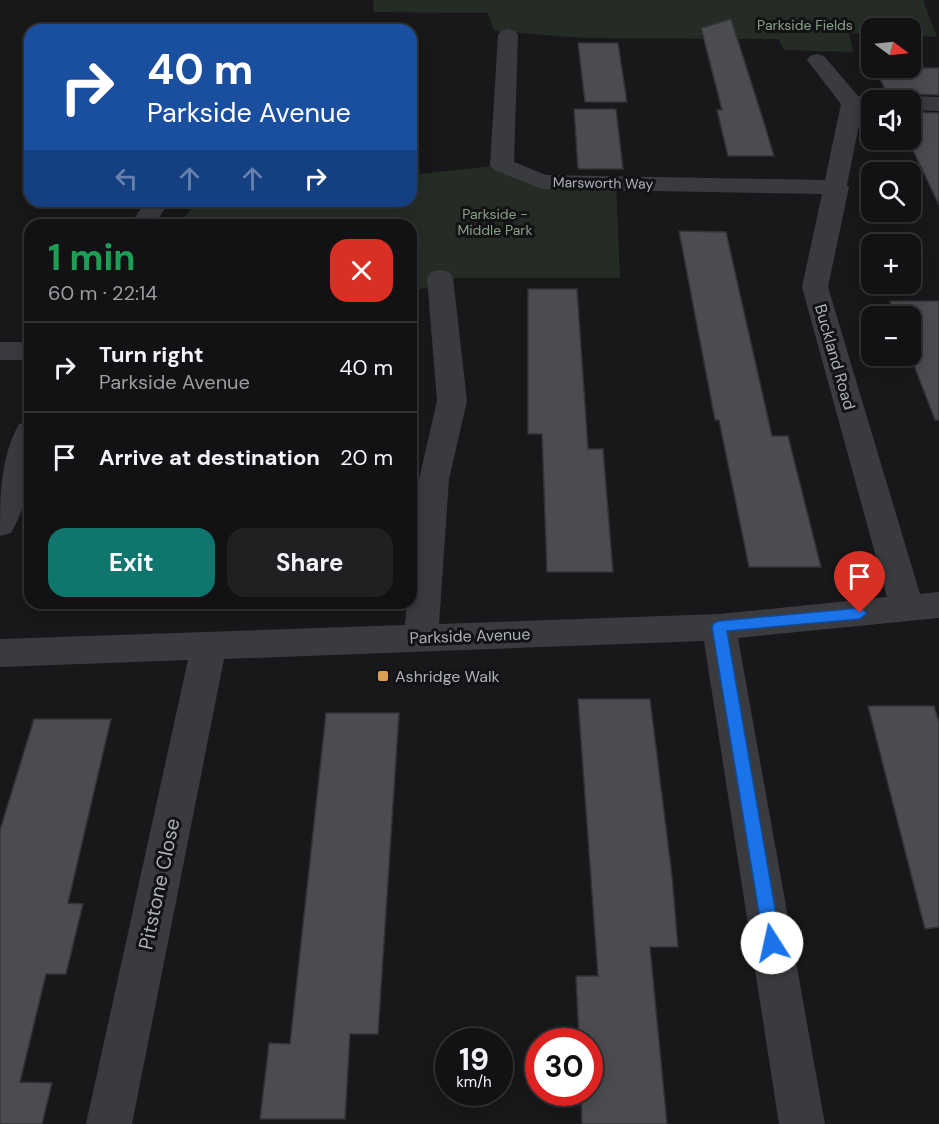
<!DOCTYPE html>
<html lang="en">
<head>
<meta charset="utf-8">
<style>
  :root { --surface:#121214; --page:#1f2022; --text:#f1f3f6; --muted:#9c9ea0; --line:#313234; --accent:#0f766e }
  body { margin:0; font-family:"DM Sans",sans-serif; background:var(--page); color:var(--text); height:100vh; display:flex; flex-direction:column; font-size:22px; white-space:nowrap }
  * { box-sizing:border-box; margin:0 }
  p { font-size:20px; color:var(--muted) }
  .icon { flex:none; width:33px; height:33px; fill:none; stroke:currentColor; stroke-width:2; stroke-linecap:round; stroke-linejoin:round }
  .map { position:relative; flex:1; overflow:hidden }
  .drawer { position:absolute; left:24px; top:219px; width:393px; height:390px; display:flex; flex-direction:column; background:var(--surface); border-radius:18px; box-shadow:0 3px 15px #0003,0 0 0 2px var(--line) }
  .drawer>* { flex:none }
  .banner { position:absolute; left:24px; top:24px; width:393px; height:183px; border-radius:18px; box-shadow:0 3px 15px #0003,0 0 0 2px var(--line); background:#1a4fa0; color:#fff; overflow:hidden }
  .needle { width:39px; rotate:105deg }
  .tools { position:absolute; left:861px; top:18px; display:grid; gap:12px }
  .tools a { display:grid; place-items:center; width:60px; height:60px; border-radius:12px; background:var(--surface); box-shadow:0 3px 15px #0003,0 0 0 2px var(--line); font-size:30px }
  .speed { position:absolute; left:435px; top:1028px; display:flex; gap:12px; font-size:30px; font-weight:700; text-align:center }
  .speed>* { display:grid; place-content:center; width:78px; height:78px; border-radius:50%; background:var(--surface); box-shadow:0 3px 15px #0003,0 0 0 2px var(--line); line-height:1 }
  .speed small { font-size:15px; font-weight:400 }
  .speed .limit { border:9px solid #d22; background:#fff; color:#111 }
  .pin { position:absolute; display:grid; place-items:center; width:51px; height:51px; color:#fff; margin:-62px -26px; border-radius:50% 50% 50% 0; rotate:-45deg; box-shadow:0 0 6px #0007 }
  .pin .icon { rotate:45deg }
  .me { position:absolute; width:66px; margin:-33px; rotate:350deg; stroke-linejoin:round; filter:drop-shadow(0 0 4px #0008) }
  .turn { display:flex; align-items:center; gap:21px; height:126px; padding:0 24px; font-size:27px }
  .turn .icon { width:78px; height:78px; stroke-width:2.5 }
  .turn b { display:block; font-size:42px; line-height:51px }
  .lanes { display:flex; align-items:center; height:57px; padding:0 24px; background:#0003; justify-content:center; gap:30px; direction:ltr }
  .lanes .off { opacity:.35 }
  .round { display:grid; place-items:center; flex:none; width:63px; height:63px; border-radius:18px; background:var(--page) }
  .summary { display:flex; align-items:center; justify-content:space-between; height:102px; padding:0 24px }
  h1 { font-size:36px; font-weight:700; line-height:45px; color:#1e9e55 }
  .cta { display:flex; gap:12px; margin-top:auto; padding:12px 24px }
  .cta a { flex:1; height:69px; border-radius:18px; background:var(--accent); color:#fff; font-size:24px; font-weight:700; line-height:69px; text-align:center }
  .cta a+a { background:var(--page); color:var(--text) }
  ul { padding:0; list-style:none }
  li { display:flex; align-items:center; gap:18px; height:90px; padding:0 24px; border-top:2px solid var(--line) }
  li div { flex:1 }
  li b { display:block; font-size:22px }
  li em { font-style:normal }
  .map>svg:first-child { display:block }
  .green { fill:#252c25 }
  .building { fill:#4a4c4f; stroke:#333336; stroke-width:1.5 }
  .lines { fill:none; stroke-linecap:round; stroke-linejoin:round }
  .street { fill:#3a3b3e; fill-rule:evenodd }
  .route { fill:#1a73e8; stroke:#114b97; stroke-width:1.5 }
  .poi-dot { fill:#dc9d4f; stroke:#131315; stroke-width:2 }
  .labels { text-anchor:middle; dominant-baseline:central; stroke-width:6; stroke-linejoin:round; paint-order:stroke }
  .far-park-label { font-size:14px; fill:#87a186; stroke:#131315 }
  .far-street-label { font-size:14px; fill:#acb1b8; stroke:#131315 }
  .street-label { font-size:16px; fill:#acb1b8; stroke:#131315 }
  .poi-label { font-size:16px; fill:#acb1b8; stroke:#131315; text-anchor:start }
  .near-street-label { font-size:20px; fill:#acb1b8; stroke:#131315 }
</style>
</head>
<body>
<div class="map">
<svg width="939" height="1124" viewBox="0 0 939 1124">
  <rect width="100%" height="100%" fill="#18181a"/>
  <g class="green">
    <polygon points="373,0 923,0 937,37 911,36 910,28 872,28 871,34 849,33 853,52 784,50 778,39 584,38 494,31 488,13 374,12"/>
    <polygon points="502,165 542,182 616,184 620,278 458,278 411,292 411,225 178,225 198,201 411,201 411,175"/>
  </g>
  <g class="building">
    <polygon points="731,19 762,116 774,156 728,156 717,110 722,110 701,28"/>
    <polygon points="578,43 618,43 627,102 585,102"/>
    <polygon points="875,68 939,68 939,95 910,94 899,100 890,100"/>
    <polygon points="574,109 616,109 623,169 578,169"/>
    <polygon points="910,112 939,113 939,205 908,140 910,140"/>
    <polygon points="679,231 726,232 772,436 788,436 821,567 749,567 719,420 715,420"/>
    <polygon points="528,289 577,289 588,449 603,449 613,572 547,572 542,434 528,434"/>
    <polygon points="890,301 939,301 939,420 935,420 910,355 910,316 896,316"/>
    <polygon points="578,699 650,699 672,876 678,947 650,947 667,1124 582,1124 581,1092 590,1092 590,1041 579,1041 576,976 598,976"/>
    <polygon points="868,706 934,706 939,722 939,927 925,929"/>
    <polygon points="326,713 399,713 378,1034 350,1034 345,1119 260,1119 269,1043 290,1044"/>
    <polygon points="34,719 111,719 68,903 83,904 66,974 46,974 20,1082 52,1083 42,1124 0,1124 0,830"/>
  </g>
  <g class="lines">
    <g class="street">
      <polygon points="508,29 515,31 518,35 514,162 546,175 825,180 841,104 807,60 810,56 817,54 824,56 858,96 872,96 881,100 872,100 872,110 862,110 847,185 849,187 828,287 920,594 939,592 939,618 738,638 825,1124 779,1124 704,641 224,659 132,1124 86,1124 188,660 0,667 0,639 405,625 407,603 411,603 411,559 419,479 437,401 427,278 431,272 440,270 449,272 453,278 467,401 449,479 439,624 719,614 887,597 802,287 822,194 542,189 494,170 490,165 498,35 501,31"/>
      <polygon points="910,96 939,97 939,111 910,110 910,100 901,100"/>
      <polygon points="146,201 170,201 154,225 130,225"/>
      <rect x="0" y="342" width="30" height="18"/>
      <path d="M 30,421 C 30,460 32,498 11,533 L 0,536 C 0,498 0,458 19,424 Z"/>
    </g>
  </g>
  <polygon class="route" points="860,608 867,613 860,619 727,631 781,943 779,949 772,951 766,949 764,943 712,627 714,623 719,621"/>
  <rect class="poi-dot" x="377" y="670" width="12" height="12" rx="3"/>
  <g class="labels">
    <g class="far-park-label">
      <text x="805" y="25">Parkside Fields</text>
      <text x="495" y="214">Parkside -<tspan x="495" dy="16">Middle Park</tspan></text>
    </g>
    <g class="far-street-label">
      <text transform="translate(603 183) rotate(1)">Marsworth Way</text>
    </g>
    <g class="street-label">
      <text transform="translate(835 357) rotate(74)">Buckland Road</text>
      <text transform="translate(470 636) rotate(-2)">Parkside Avenue</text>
    </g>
    <g class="poi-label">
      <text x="395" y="676">Ashridge Walk</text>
    </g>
    <g class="near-street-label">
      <text transform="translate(159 884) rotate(-78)">Pitstone Close</text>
    </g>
  </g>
</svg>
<div class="tools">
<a><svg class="needle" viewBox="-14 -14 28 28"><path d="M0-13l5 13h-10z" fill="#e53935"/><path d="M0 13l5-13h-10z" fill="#9c9ea0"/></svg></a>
<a><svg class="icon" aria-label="sound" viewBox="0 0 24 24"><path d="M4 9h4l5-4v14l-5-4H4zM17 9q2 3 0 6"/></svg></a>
<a><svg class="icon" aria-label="search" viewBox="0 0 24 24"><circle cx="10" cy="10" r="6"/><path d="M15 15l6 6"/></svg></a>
<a>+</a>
<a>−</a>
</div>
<div class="speed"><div>19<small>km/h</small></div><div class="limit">30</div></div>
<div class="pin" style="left:860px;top:613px;background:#d93025"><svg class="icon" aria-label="arrive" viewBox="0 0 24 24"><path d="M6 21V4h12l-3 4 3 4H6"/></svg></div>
<svg class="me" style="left:772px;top:943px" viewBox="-20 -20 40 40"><circle r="19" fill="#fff"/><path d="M0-13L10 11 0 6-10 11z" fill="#1a73e8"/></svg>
<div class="banner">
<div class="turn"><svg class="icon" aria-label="right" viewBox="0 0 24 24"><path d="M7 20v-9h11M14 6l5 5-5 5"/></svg><div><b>40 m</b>Parkside Avenue</div></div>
<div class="lanes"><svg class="icon off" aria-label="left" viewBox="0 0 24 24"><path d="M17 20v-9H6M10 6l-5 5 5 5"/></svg><svg class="icon off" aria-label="ahead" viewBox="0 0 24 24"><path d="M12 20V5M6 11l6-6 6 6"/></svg><svg class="icon off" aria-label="ahead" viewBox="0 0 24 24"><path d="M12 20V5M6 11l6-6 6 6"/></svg><svg class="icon" aria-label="right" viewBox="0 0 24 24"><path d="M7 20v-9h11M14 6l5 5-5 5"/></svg></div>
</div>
<section class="drawer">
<div class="summary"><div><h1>1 min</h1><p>60 m · 22:14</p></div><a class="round" style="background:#d93025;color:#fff"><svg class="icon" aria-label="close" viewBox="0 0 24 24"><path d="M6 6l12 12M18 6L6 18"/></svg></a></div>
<ul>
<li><svg class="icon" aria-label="right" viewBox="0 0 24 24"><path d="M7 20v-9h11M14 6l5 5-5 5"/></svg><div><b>Turn right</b><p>Parkside Avenue</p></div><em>40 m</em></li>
<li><svg class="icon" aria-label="arrive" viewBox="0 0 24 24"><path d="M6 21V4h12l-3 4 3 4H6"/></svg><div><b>Arrive at destination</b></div><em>20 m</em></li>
</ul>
<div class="cta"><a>Exit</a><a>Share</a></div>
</section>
</div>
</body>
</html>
